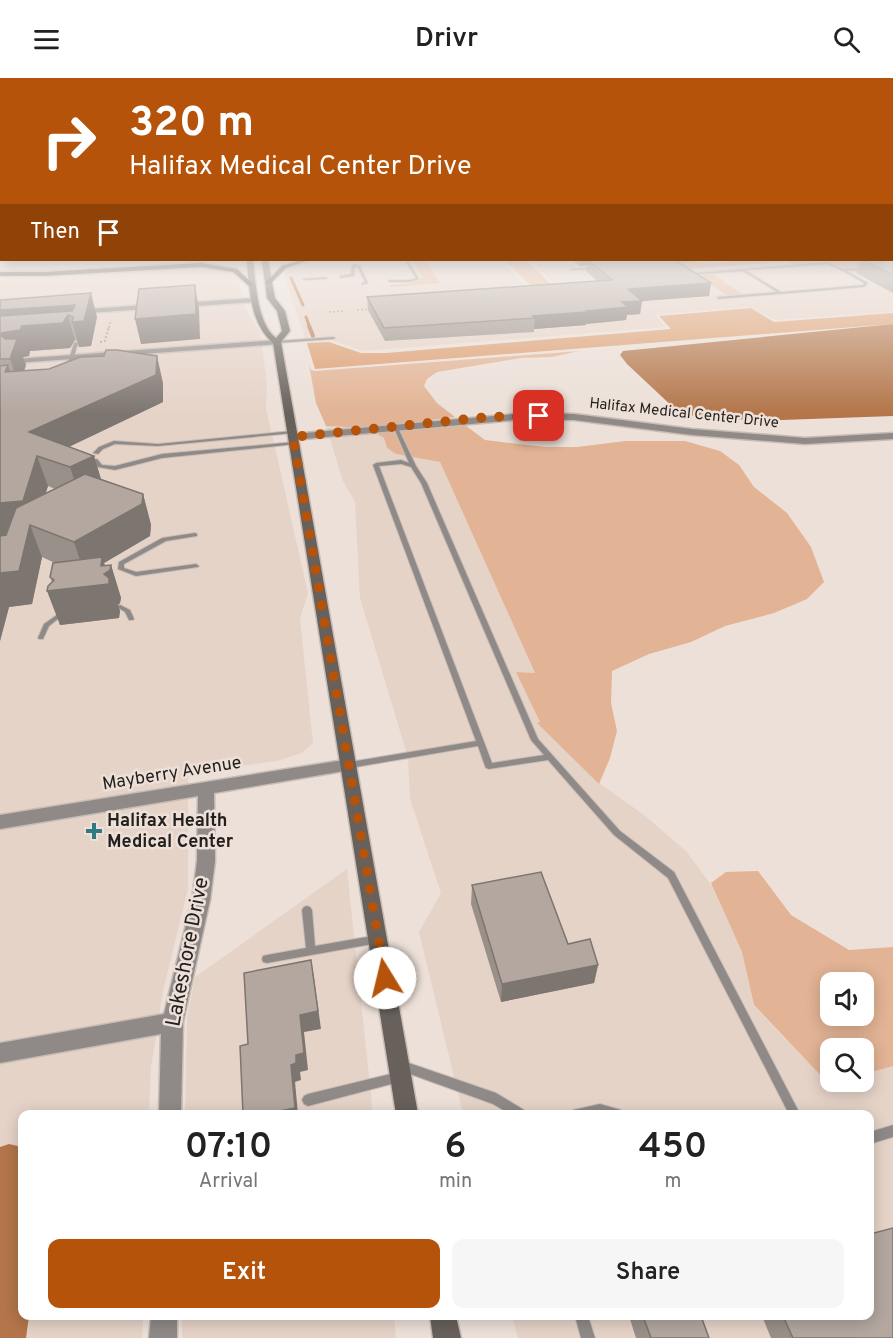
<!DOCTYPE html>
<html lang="en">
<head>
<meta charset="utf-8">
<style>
  :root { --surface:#fff; --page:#f6f6f6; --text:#222; --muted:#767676; --accent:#b45309 }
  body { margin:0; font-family:Overpass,sans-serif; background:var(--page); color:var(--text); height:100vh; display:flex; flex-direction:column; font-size:22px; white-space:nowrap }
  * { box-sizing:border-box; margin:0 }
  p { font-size:20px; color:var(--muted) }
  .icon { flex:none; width:33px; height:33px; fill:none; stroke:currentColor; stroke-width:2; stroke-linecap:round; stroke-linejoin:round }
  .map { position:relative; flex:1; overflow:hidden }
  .side { position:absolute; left:18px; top:1032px; width:856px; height:210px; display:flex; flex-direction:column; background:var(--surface); border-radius:12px; box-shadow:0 3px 15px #0003 }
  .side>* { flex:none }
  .guide { position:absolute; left:0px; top:0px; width:894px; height:183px; box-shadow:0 3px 15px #0003; background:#b45309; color:#fff; overflow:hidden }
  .fabs { position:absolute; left:820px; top:894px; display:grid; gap:12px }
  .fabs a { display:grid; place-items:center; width:54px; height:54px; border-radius:12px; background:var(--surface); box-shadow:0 3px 15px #0003; font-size:30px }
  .pin { position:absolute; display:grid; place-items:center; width:51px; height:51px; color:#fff; margin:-26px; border-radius:12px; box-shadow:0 3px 9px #0006 }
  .me { position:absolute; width:66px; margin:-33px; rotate:351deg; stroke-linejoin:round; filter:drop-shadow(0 0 4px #0008) }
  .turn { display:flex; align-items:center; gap:21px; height:126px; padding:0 30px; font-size:27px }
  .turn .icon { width:78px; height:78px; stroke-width:2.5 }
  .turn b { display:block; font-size:42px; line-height:51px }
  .then { display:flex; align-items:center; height:57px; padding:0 30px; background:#0003; gap:12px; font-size:22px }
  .eta { display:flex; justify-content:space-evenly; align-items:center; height:102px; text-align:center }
  .eta b { font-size:36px; font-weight:600; line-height:42px }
  .action { display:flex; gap:12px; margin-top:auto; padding:12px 30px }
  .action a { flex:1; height:69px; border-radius:12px; background:var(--accent); color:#fff; font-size:24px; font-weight:600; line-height:69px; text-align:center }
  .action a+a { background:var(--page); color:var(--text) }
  header { display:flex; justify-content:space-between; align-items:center; height:78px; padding:0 30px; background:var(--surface); font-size:27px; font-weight:600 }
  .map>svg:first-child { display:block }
  .built { fill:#e6d3c8 }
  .green { fill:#e2b394; fill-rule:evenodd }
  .forest { fill:#dd9d6f }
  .water { fill:#b37549 }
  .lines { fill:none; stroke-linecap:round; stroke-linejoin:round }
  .stream-far1 { stroke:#b37549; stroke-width:3 }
  .stream { stroke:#b37549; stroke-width:4 }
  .lane-casing { stroke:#c8bdb6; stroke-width:2 }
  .street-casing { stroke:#c8bdb6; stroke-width:3 }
  .secondary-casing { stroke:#c8bdb6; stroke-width:3 }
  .primary-casing { stroke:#c8bdb6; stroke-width:3 }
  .path-far1 { stroke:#a39a94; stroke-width:1.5; stroke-dasharray:2 2; stroke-linecap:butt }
  .path { stroke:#a39a94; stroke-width:2; stroke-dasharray:2 2; stroke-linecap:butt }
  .lane { fill:#8f8a87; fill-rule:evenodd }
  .street { fill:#8f8a87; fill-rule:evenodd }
  .secondary { fill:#67605b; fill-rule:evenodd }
  .primary { fill:#4b433e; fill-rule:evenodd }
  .wall { fill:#9a908a; fill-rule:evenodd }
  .shaded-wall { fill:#7d7570 }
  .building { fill:#b3a7a0; stroke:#7d7570; stroke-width:1.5 }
  .route { stroke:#b45309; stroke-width:10; stroke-dasharray:0 18 }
  .poi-dot { fill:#327a82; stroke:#ece0d8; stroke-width:2 }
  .labels { text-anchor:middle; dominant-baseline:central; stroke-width:5; stroke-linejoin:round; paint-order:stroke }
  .far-street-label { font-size:15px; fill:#231f1c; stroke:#ece0d8 }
  .street-label { font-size:18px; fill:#231f1c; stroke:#ece0d8 }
  .poi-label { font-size:18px; font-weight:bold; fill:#231f1c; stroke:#ece0d8; text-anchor:start }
  .near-street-label { font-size:21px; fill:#231f1c; stroke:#ece0d8 }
</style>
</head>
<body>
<header><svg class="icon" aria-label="menu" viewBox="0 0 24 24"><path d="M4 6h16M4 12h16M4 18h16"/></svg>Drivr<svg class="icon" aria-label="search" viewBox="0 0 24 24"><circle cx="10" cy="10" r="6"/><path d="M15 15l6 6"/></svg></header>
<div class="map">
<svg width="893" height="1260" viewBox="0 0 893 1260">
  <rect width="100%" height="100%" fill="#ece0d8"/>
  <g class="built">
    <polygon points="316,182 501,182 533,215 561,213 530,182 673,182 690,192 775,186 770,182 781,182 795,189 827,186 844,194 893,190 893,234 775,242 749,229 655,237 666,249 363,273 331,262 306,263 284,197 294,187"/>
    <polygon points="189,188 210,188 230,193 238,199 245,230 260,255 267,305 266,330 308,515 300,541 313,665 302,675 277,683 188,695 188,811 163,913 151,989 149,1036 22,1036 22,1238 143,1238 142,1260 0,1260 0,203 11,200"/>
    <polygon points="326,348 367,350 384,360 387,370 396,376 440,384 535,595 517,594 540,644 538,645 599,705 644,737 686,773 712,808 742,874 754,928 825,1002 864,1004 864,996 893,988 893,1260 518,1260 512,1238 870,1238 870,1036 463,1036 419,854 441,815 410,721 408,680 360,520 355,424 343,403"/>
    <polygon points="347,791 373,1036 185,1036 187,941 195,899"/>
    <polygon points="182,1238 394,1238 396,1260 182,1260"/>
  </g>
  <g class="green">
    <polygon points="505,182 526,182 558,213 537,214"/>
    <path d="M 676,182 C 687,181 698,186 710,186 C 729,185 754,175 772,185 L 690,191 Z"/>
    <polygon points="785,182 879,182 893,189 843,192 828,185 796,188"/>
    <path d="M 412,184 L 426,184 L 440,205 L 391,209 L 390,207 C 402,206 414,207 423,199 Z"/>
    <polygon points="710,194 745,218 729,219 695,195"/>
    <polygon points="579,273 552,279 521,280 437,294 427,301 424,308 437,325 455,339 389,347 391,353 462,345 485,362 545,369 577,369 626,363 685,363 720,373 739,387 754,409 787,435 811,469 824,504 807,521 774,535 725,548 691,564 649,576 612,593 611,625 617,653 610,680 599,706 537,645 540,644 516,594 535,595 440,384 396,376 387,370 384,360 367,350 326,348 316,325 309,287 311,292 315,293"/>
    <path d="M 758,793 L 791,837 L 849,872 L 893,869 L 893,988 L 864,996 L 864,970 L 831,970 L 831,1001 L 825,1002 L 754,927 L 742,874 L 711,805 L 726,794 ZM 831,904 L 864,904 L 864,938 L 831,938 Z"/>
  </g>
  <polygon class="forest" points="751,230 774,244 893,235 893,246 315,291 307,265 329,264 361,275 386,275 671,251 659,238"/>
  <g class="water">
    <polygon points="893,246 893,338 782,342 702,341 675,331 627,286 620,277 623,273"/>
    <polygon points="9,1066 22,1069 22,1238 29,1238 26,1260 0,1260 0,1069"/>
  </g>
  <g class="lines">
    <g class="stream-far1">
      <polyline points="291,200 303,227"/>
      <polyline points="306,239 310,250"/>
    </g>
    <polyline class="stream" points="309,248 313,258"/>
    <defs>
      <g id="lane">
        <rect x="0" y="170" width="2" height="2"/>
        <rect x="892" y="174" width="1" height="2"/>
        <polygon points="408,183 419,201 410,204 388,204 389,202 410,202 416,200 406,184"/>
        <path d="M 828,184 L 843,191 L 866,190 L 865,192 L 847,193 L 868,205 L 864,209 L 718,221 L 717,219 L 777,214 L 743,193 L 687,197 L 685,196 ZM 828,186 L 843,193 L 864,205 L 863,207 L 781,214 L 745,192 Z"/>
        <polygon points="354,186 360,188 368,205 362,207 362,205 365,204 358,190 355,189 354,198 340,200 340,198 351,196 352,187"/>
        <polygon points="595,189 594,191 572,192 570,191"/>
        <polygon points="326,199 327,201 305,202 303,201"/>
        <polygon points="334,259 335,260 333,261 277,265 275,264 277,263"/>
        <polygon points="76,264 78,265 72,285 64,289 62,289 62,287 68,284 74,265"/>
        <path d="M 394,349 L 398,350 L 416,388 L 427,405 L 538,661 L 620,753 L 674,794 L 800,1036 L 789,1036 L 668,800 L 614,757 L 548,682 L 489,691 L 486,690 L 485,688 L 478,668 L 350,690 L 347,689 L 346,687 L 347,685 L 350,684 L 476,663 L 373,387 L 376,385 L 401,382 L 409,385 L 394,350 ZM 401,386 L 411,389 L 421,405 L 531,662 L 544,677 L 492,685 L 379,388 Z"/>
        <polygon points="292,353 294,353 294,355 158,368 115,366 103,371 98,376 93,375 99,369 114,363 158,366"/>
        <polygon points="294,364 296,364 296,366 162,380 115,392 98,389 92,382 97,381 102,387 115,388 162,376"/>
        <polygon points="195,455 197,456 197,458 166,463 124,486 124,490 136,494 196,486 199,488 198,489 136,498 118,491 119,484 162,460"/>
        <polygon points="120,527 130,532 134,541 133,542 129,542 125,534 117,529 118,528"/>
        <polygon points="61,534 64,536 63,537 49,548 43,561 39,561 38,560 44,546"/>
        <polygon points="307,828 310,829 312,832 315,868 378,857 381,858 383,861 381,864 378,865 267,885 263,884 262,881 263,878 267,877 306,870 302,832 304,829"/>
        <polygon points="403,983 496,1015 524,1032 525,1036 510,1036 493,1026 399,992 398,988 399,984"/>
        <polygon points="399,994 403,995 405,999 403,1003 399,1004 308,1028 304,1026 302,1022 304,1018 308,1016"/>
        <polygon points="600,1026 621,1032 622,1036 571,1036 573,1032"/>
        <polygon points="893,1047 893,1059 870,1066 870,1054"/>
        <polygon points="575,1238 588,1238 595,1260 581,1260"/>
      </g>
      <g id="street">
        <polygon points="254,220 257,224 180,229 176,227 180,225"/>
        <polygon points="156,226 159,230 75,236 71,234 75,232"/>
        <polygon points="277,262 281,264 280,266 16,285 12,283 16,281"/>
        <polygon points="526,335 574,336 692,351 805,360 893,355 893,361 805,366 692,357 574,342 526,341 293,362 288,359 293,356"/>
        <polygon points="350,681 356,683 358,687 356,691 214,715 215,783 210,822 183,944 181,1036 159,1036 161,956 0,985 0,965 164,936 192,822 197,783 198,718 0,751 0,737"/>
        <polygon points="151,1238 177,1238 177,1260 149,1260"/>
      </g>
      <g id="secondary">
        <path d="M 247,182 L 253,182 C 256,205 257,245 276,260 L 282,253 L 277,233 L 267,220 L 262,182 L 268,182 L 275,220 L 285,233 L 290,253 L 281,264 L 418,1036 L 396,1036 L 273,265 C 250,246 249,210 247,182 Z"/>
        <polygon points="430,1238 456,1238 461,1260 433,1260"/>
      </g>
      <g id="primary">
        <polygon points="301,182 309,182 286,190 270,206 265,205 282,188"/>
        <polygon points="201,185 237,191 254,207 249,208 233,194 201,189 44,198 0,198 0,194 44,194"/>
      </g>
    </defs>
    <use href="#lane" class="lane-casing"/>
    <use href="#street" class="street-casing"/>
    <use href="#secondary" class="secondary-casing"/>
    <use href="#primary" class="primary-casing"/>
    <g class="path-far1">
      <polyline points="357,232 371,231"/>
      <polyline points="329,234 344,233"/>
      <polyline points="109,250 111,242"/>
    </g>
    <polyline class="path" points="100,264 105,263 109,248"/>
    <use href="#lane" class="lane"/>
    <use href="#street" class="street"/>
    <use href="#secondary" class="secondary"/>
    <use href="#primary" class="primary"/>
  </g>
  <g class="wall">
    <polygon points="893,179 893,215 856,195 860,182 892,182"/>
    <polygon points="572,182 675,182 711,205 709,218 642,223 640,236 627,237 626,242 586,246 586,247 534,251 534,254 385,263 368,232 367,219 597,203 586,193 587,187 580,188"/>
    <path d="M 0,222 L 97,239 L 91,268 L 79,269 L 77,263 L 75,262 L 70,270 L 30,273 L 29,278 L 23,279 L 26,287 L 24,293 L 163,305 L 163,324 L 69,369 L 94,378 L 101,401 L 143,416 L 151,447 L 150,458 L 104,485 L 105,487 L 111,487 L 121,520 L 120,525 L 118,527 L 120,533 L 119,540 L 60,547 L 52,504 L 50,499 L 55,485 L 42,479 L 32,526 L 9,529 L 0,563 ZM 48,408 L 55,411 L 45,415 Z"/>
    <polygon points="472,807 568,866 598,887 594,905 501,924 471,826"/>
    <polygon points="629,1238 701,1238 709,1260 636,1260"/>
    <polygon points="762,1238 870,1238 893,1260 771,1260"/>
  </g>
  <g class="shaded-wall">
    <polygon points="580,182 588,182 587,187 580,188"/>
    <polygon points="711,205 709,218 642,223 640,236 627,237 626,242 586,246 586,247 534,251 535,240 533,238 628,211"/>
    <polygon points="195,207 199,231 200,261 141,266 135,241"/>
    <polygon points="91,215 97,239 91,268 79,269 72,244 73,239 68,237 75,262 70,270 30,273 29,278 23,279 26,287 19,307 10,281 0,257 0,232"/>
    <polygon points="157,278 163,305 163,324 45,380 37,378 48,408 36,449 30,447 42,479 32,526 9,529 0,563 0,425 29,354"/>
    <polygon points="8,287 17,314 5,294"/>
    <polygon points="94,378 103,408 80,420 70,389"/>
    <polygon points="143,416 151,447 150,458 104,485 107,494 111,487 121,520 120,525 118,527 120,533 119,540 60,547 47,513 85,497 74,464"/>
    <polygon points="311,882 314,900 321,951 304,954 308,992 300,994 301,1002 295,1004 298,1036 264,1036 296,977 300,937"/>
    <polygon points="598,887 594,905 501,924 502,906"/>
  </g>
  <g class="building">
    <polygon points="892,179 893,197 863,182 892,182"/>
    <polygon points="588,182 675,182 711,205 628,211 642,223 622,224 628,229 586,233 587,234 533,238 535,240 384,250 367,219 612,202"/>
    <polygon points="195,207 196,236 135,241 139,211"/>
    <polygon points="91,215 84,243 72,244 73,239 68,237 63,245 22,248 20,252 2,255 1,258 6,261 17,261 10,281 0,281 0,238 72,233 75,227 0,232 0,222"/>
    <polygon points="106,272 117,272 157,278 156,297 29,354 94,378 70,389 37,378 23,423 0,425 0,288 8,287 5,294 49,291 80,279 104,278"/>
    <polygon points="85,396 143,416 142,426 74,464 30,447 19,493 0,495 0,458 6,457 16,430"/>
    <polygon points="102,479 101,488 111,487 110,492 104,496 109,500 109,506 47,513 48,508 54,502 50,499 53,485"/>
    <polygon points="541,794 568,866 590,861 598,887 502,906 472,807"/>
    <polygon points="311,882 318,933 300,937 304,975 296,977 296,985 291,987 295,1030 264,1036 243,1036 240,968 248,966 244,895"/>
    <polygon points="893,1150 893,1260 793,1260 783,1238 870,1238 870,1156"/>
    <polygon points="643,1238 701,1238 709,1260 651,1260"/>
  </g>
  <linearGradient id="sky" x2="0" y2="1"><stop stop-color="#939ba8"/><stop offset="0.48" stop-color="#f6f1ed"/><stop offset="1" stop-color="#f6f1ed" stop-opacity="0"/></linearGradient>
  <rect width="893" height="336" fill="url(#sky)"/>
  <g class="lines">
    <polyline class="route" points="385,900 293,359 489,339 539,338"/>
  </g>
  <path class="poi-dot" d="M91 744h6v6h6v6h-6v6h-6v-6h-6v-6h6z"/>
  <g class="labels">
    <g class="far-street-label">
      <text transform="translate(684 336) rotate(6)">Halifax Medical Center Drive</text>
    </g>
    <g class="street-label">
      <text transform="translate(172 696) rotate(-9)">Mayberry Avenue</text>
    </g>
    <g class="poi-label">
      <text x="107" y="743">Halifax Health<tspan x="107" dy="21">Medical Center</tspan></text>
    </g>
    <g class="near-street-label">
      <text transform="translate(188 874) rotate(-79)">Lakeshore Drive</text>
    </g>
  </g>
</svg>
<div class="fabs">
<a><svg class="icon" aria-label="sound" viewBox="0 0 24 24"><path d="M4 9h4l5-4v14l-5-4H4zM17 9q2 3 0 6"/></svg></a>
<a><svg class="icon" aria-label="search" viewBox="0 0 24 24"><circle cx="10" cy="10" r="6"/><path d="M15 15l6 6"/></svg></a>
</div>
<div class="pin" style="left:539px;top:338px;background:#d93025"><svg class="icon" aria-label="arrive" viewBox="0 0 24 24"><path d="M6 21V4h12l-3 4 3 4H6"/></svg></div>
<svg class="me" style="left:385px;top:900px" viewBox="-20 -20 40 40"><circle r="19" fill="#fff"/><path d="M0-13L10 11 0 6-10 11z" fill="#b45309"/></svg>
<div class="guide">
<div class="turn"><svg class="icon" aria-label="right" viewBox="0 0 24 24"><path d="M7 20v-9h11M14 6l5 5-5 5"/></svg><div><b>320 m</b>Halifax Medical Center Drive</div></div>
<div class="then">Then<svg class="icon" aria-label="arrive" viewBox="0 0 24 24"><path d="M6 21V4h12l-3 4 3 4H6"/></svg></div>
</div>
<section class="side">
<div class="eta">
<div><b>07:10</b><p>Arrival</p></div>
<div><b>6</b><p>min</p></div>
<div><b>450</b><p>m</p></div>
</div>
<div class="action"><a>Exit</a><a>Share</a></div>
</section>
</div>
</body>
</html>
